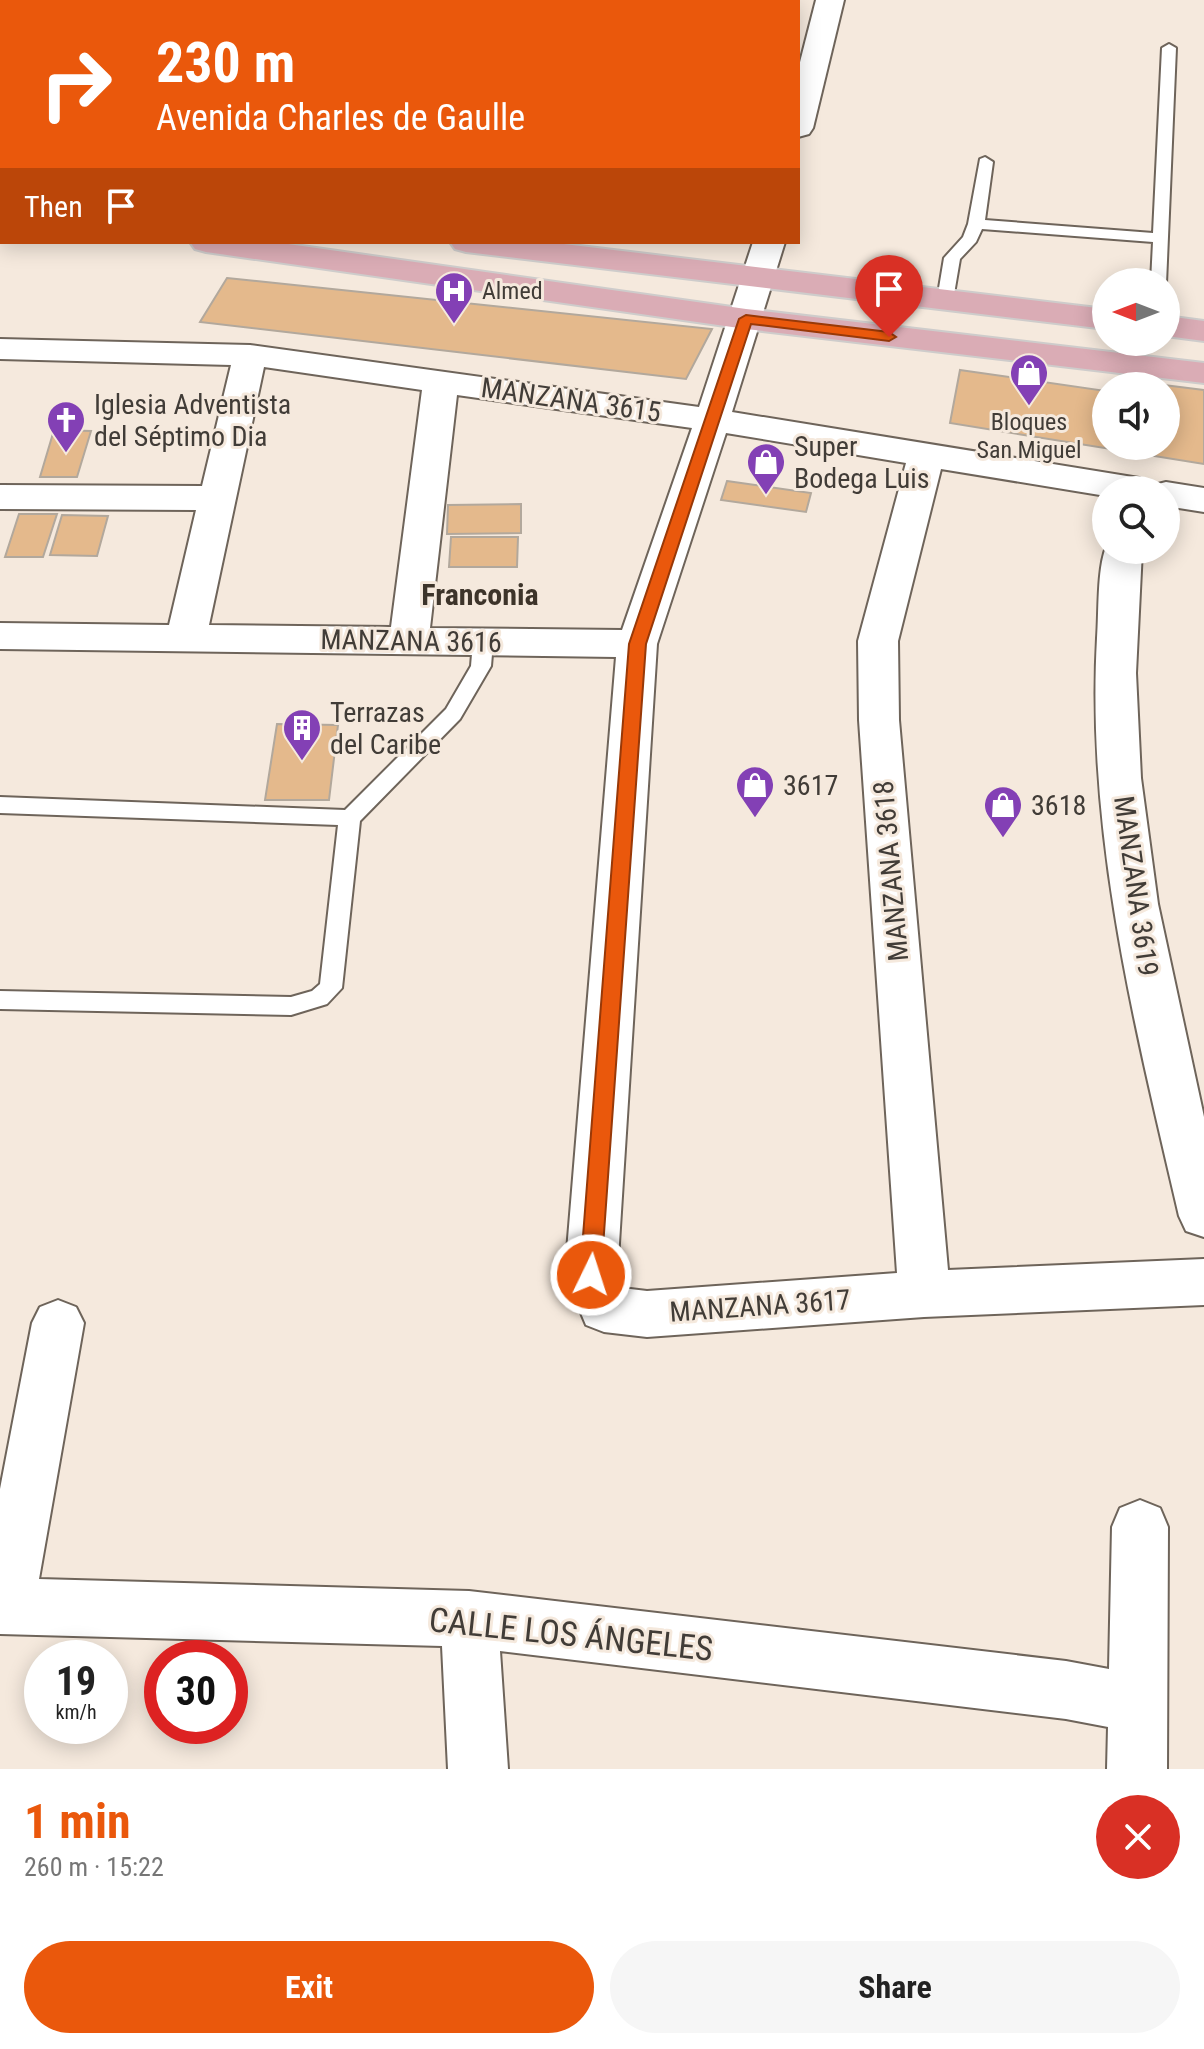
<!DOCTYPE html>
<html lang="en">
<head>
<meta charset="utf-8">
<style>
  :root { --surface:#fff; --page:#f6f6f6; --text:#222; --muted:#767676; --accent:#ea580c }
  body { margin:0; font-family:"Roboto Condensed",sans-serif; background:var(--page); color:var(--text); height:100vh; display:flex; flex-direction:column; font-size:30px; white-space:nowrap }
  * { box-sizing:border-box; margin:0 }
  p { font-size:26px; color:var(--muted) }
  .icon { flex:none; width:44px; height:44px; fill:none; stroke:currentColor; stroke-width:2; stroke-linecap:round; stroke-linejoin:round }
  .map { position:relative; height:1769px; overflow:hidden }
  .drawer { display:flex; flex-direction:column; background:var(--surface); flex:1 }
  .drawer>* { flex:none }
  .banner { position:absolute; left:0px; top:0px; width:800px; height:244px; box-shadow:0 4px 20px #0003; background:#ea580c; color:#fff; overflow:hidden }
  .needle { width:52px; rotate:270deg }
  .tools { position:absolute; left:1092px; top:268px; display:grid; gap:16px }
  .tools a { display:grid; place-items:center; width:88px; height:88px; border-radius:50%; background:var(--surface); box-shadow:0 4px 20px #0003; font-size:40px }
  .speed { position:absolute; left:24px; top:1640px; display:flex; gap:16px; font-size:40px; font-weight:700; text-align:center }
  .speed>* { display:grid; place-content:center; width:104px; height:104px; border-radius:50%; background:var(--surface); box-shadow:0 4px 20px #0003; line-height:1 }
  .speed small { font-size:20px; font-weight:400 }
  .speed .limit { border:12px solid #d22; background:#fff; color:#111 }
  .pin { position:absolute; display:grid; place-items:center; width:68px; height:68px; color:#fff; margin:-82px -34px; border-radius:50% 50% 50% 0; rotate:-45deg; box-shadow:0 0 8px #0007 }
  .pin .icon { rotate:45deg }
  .me { position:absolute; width:88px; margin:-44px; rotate:4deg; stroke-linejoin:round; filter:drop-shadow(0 0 6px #0008) }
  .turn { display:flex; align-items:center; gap:28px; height:168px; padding:0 24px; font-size:36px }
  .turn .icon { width:104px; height:104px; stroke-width:2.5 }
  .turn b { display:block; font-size:56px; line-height:68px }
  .then { display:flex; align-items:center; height:76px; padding:0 24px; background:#0003; gap:16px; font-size:30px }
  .round { display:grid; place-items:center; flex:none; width:84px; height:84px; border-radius:42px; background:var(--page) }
  .summary { display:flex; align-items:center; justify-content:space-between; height:136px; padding:0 24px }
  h1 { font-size:48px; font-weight:700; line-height:60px; color:var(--accent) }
  .button { display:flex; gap:16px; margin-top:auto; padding:16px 24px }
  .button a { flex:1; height:92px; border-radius:48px; background:var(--accent); color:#fff; font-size:32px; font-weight:700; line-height:92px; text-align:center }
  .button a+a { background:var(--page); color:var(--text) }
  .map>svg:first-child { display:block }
  .building { fill:#e4b98c; stroke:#b2a89c; stroke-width:2 }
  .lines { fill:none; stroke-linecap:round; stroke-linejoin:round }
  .lane-casing { stroke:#6e645a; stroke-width:4 }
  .street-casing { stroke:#6e645a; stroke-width:4 }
  .primary-casing { stroke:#cecccb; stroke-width:4 }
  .lane { fill:#fff; fill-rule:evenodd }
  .street { fill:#fff; fill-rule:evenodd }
  .primary { fill:#daacb5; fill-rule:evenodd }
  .route { fill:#ea580c; stroke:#983908; stroke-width:2 }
  .labels { text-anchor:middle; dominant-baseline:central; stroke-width:6; stroke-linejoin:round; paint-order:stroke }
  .far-poi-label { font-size:24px; fill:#413c37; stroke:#f5e9dd; text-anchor:start }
  .street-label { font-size:28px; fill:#413c37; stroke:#f5e9dd }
  .poi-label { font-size:28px; fill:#413c37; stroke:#f5e9dd; text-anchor:start }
  .neighbourhood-label { font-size:30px; font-weight:bold; fill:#3d342a; stroke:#f5e9dd }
  .near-street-label { font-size:34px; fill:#413c37; stroke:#f5e9dd }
</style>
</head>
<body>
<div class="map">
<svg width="1204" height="1769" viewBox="0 0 1204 1769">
  <rect width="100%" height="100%" fill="#f5e9dd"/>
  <g class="building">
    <polygon points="227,278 712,329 686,379 200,322"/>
    <polygon points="960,370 1106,391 1106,446 1166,446 1166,386 1156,384 1204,390 1204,464 950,423"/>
    <polygon points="54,430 91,431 77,477 40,477"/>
    <polygon points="727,481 811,493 806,512 721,500"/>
    <polygon points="521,504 521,533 447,534 448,505"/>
    <polygon points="19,514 57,514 43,557 5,557"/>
    <polygon points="62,515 108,516 97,556 50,555"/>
    <polygon points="451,537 518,537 517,567 449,567"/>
    <polygon points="277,724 338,725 329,800 265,800"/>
  </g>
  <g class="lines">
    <defs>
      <g id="lane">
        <polygon points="1169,44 1176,48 1166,284 1151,282 1153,242 982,229 976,242 960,259 953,300 951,304 939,304 937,300 944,258 963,237 968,224 980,159 985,157 993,162 985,220 1153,233 1162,48"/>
        <rect x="0" y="109" width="2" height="8"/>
        <polygon points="483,635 493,642 491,666 460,719 360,821 342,988 327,1004 291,1015 0,1009 0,991 291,997 312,991 320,984 338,825 0,813 0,797 345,810 446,709 471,666 473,642"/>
      </g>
      <g id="street">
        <polygon points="816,0 844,0 813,128 809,134 798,137 798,70"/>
        <path d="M 753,242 L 785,242 L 732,412 L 1139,478 L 1154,485 L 1166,482 L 1204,488 L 1204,512 L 1166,506 L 1166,490 L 1106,490 L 1106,496 L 941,469 L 898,641 L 899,720 L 948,1270 L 1204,1259 L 1204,1305 L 924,1317 L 647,1337 L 604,1332 L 586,1325 L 565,1275 L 616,657 L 0,649 L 0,623 L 169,625 L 196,510 L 0,509 L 0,485 L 202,486 L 231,365 L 0,359 L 0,339 L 250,345 L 699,407 ZM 264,367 L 422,390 L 391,627 L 209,625 ZM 457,395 L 692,428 L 622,630 L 430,628 ZM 726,433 L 906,463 L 858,641 L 859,720 L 897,1273 L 647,1291 L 622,1288 L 617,1275 L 657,644 Z"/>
        <path d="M 1106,547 L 1106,550 L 1142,550 L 1136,673 L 1141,778 L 1158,904 L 1204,1117 L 1204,1237 L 1186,1231 L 1179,1216 C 1135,1027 1086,834 1097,638 C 1099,612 1097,570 1106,547 Z"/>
        <polygon points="58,1300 76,1307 84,1323 39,1579 469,1591 1066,1661 1109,1669 1112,1527 1120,1508 1140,1500 1160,1508 1168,1527 1167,1769 1107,1769 1108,1727 1066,1719 500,1651 508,1769 448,1769 442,1646 0,1634 0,1489 32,1323 40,1307"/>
      </g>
      <g id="primary">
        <rect x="0" y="172" width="2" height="18"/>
        <rect x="0" y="205" width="2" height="20"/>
        <polygon points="190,242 274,242 746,309 1204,363 1204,383 746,329 206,252 195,249"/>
        <polygon points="450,242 547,242 1106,309 1106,329 466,252 455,249"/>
        <polygon points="1166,316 1204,321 1204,341 1166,336"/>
      </g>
    </defs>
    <use href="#lane" class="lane-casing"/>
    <use href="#street" class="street-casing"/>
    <use href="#primary" class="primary-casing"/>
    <use href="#lane" class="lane"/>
    <use href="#street" class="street"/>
    <use href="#primary" class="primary"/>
  </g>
  <polygon class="route" points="746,315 889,332 896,337 889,341 751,324 646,644 601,1275 598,1281 591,1284 583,1281 580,1275 629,644 739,319"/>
  <defs>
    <symbol id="hospital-pin" viewBox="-11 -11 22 30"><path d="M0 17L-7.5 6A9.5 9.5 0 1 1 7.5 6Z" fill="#8340b5" stroke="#f5e9dd"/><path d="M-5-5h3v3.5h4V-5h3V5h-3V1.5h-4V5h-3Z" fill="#fff"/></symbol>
    <symbol id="shop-pin" viewBox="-11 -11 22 30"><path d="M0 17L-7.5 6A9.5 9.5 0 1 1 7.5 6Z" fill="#8340b5" stroke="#f5e9dd"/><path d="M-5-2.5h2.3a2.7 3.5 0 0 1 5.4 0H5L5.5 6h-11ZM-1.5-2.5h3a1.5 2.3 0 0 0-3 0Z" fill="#fff"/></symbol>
    <symbol id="church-pin" viewBox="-11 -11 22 30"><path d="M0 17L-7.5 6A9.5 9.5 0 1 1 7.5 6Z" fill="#8340b5" stroke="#f5e9dd"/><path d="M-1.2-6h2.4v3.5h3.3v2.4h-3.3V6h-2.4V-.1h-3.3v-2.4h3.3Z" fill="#fff"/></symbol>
    <symbol id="building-pin" viewBox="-11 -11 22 30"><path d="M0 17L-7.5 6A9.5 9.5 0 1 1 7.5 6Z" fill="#8340b5" stroke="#f5e9dd"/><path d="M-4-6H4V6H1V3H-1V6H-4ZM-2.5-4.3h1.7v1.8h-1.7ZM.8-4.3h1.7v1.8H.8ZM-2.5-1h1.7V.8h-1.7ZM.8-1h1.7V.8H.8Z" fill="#fff"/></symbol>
  </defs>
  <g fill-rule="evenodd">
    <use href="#hospital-pin" x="432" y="269" width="44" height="60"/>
    <use href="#shop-pin" x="1007" y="351" width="44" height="60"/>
    <use href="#church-pin" x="44" y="398" width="44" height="60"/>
    <use href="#shop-pin" x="744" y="440" width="44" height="60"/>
    <use href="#building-pin" x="280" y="706" width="44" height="60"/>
    <use href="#shop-pin" x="733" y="763" width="44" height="60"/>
    <use href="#shop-pin" x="981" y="783" width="44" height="60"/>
  </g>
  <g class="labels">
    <g class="far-poi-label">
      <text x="482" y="291">Almed</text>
      <text x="1029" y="422" text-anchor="middle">Bloques<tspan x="1029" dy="28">San Miguel</tspan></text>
    </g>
    <g class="street-label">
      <text transform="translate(571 400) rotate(8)">MANZANA 3615</text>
      <text transform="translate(411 641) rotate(1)">MANZANA 3616</text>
      <text transform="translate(891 871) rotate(-95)">MANZANA 3618</text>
      <text transform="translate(1136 886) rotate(82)">MANZANA 3619</text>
      <text transform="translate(760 1306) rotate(-4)">MANZANA 3617</text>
    </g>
    <g class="poi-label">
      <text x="94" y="404">Iglesia Adventista<tspan x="94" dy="32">del Séptimo Dia</tspan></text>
      <text x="794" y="446">Super<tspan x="794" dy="32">Bodega Luis</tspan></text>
      <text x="330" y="712">Terrazas<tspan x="330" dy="32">del Caribe</tspan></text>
      <text x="783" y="785">3617</text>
      <text x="1031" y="805">3618</text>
    </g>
    <g class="neighbourhood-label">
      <text x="480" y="594">Franconia</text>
    </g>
    <g class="near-street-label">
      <text transform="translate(571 1634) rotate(6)">CALLE LOS ÁNGELES</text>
    </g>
  </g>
</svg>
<div class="tools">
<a><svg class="needle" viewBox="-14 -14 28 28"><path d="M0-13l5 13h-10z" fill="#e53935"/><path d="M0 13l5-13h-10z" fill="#767676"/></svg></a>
<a><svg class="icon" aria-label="sound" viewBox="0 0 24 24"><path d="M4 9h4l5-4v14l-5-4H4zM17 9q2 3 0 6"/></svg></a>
<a><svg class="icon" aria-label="search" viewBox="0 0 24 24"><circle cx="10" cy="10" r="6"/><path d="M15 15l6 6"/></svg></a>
</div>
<div class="speed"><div>19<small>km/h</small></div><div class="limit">30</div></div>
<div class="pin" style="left:889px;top:337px;background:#d93025"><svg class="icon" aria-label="arrive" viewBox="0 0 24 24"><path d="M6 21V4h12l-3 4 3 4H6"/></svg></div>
<svg class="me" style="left:591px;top:1275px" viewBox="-20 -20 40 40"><circle r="17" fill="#ea580c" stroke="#fff" stroke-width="3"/><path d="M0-11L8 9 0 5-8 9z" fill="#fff"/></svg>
<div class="banner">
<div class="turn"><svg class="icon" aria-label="right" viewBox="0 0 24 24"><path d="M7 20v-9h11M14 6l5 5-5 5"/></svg><div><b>230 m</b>Avenida Charles de Gaulle</div></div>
<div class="then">Then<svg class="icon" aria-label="arrive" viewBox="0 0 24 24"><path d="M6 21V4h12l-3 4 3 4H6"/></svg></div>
</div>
</div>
<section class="drawer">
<div class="summary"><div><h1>1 min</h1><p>260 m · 15:22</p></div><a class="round" style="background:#d93025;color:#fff"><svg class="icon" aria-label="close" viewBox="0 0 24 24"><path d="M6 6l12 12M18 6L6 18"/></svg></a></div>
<div class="button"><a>Exit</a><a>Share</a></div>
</section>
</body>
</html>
